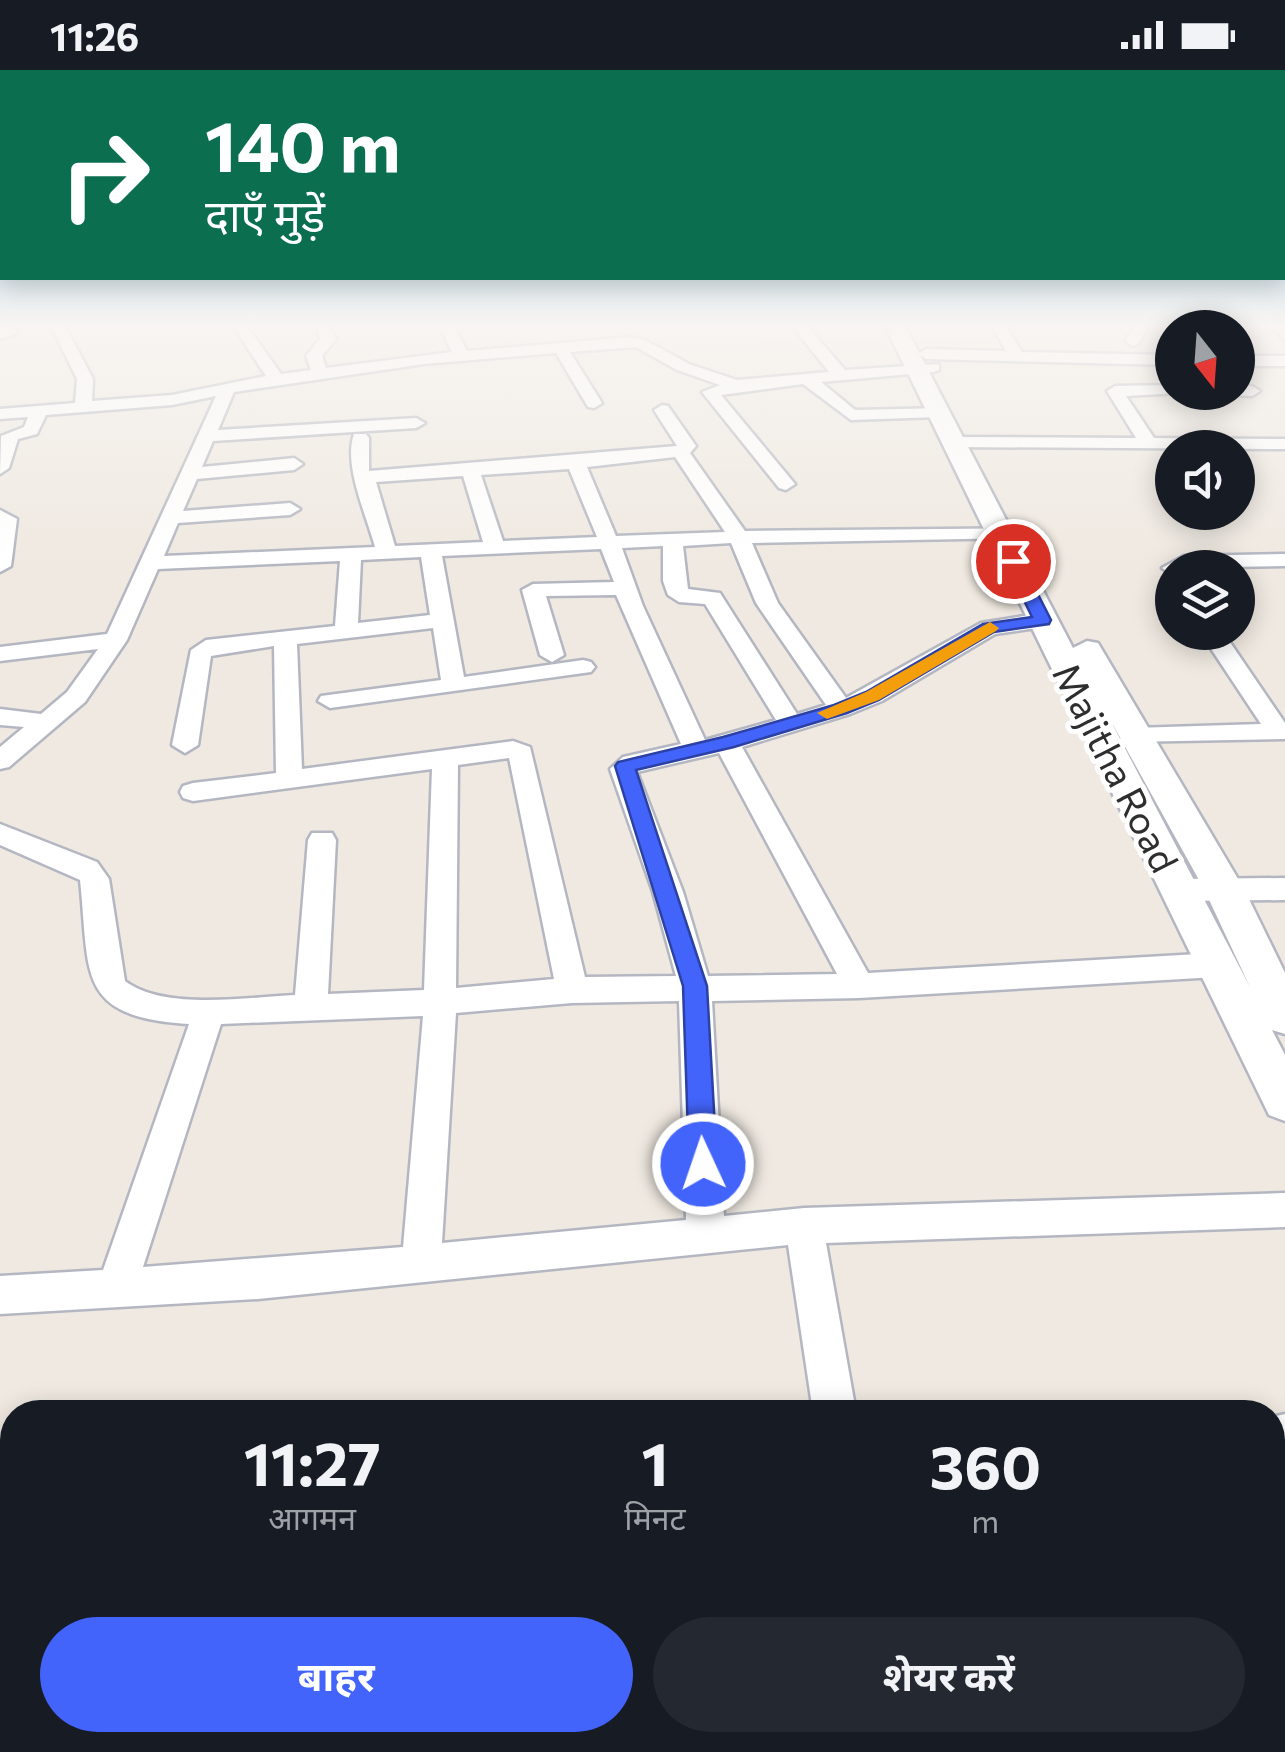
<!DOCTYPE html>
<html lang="hi">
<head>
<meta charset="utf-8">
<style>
  :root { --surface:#171b24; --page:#242831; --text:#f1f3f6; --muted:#9ea1a6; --accent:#4264fb }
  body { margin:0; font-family:Commissioner,"Noto Sans Devanagari",sans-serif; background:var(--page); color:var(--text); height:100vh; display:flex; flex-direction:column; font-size:38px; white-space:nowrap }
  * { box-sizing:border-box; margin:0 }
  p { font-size:32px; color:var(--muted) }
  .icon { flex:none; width:55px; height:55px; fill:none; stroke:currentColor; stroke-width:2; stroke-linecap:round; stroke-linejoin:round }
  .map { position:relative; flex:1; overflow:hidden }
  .drawer { position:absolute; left:0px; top:1330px; width:1285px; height:352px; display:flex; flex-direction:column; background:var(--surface); border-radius:40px 40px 0 0; box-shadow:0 5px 25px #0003 }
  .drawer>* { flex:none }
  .hud { position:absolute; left:0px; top:0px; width:1285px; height:210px; box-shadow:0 5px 25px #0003; background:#0b6e4f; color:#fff; overflow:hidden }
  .needle { width:65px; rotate:163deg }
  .buttons { position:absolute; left:1155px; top:240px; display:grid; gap:20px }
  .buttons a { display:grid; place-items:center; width:100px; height:100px; border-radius:50%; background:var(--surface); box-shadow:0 5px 25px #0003; font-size:50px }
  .pin { position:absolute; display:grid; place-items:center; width:85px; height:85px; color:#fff; margin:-42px; border:5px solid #fff; border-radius:50%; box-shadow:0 2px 10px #0007 }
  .me { position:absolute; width:110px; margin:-55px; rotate:357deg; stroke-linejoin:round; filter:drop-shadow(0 0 8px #0008) }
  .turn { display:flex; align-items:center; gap:35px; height:210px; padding:0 40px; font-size:45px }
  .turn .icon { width:130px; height:130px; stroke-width:2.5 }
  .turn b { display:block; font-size:70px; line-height:85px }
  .eta { display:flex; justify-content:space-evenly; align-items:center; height:170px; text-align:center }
  .eta b { font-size:60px; font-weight:700; line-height:70px }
  .action { display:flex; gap:20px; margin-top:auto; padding:20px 40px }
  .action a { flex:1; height:115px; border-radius:60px; background:var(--accent); color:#fff; font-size:40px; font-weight:700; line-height:115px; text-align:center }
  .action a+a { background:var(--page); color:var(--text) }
  .status { display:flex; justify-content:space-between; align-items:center; height:70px; padding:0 50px; background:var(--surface); direction:ltr }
  .status svg { height:28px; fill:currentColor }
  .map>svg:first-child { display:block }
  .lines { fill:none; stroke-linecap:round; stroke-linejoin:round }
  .minor-casing { stroke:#b4b7c1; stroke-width:5 }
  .secondary-casing { stroke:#b4b7c1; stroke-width:5 }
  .minor { fill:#fff; fill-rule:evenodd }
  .secondary { fill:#fff; fill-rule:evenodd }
  .route { fill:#4264fb; stroke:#2b41a3; stroke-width:2.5 }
  .slow { fill:#f59e0b }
  .labels { text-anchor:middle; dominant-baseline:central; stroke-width:10; stroke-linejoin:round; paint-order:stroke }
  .street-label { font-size:38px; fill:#2e2e2e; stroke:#fff }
</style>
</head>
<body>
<div class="status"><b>11:26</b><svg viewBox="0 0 49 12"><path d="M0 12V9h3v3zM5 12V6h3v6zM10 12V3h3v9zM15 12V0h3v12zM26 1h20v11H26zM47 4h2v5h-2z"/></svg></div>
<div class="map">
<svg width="1285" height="1682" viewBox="0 0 1285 1682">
  <rect width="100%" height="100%" fill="#efe9e1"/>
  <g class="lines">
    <defs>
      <g id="minor">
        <path d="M 51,256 L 65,256 L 93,309 L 92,331 L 172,325 L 266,306 L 233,256 L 247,256 L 281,304 L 311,300 L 306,286 L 320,269 L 316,256 L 330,256 L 336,269 L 322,286 L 326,298 L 452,282 L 440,256 L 454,256 L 467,281 L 630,267 L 645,270 L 689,294 L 737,310 L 829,302 L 792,256 L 807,256 L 845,300 L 939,294 L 939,300 L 933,302 L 821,312 L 855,340 L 945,338 L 945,346 L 939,347 L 851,350 L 803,314 L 721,325 L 795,414 L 786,420 L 779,418 L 702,322 L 720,315 L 677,300 L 636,277 L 570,282 L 602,333 L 594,338 L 588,337 L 556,283 L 424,294 L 234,322 L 218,360 L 416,348 L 425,353 L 416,358 L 213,371 L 202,397 L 294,388 L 303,394 L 294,400 L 197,409 L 183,441 L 290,433 L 300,439 L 290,445 L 178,453 L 164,486 L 375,477 C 366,444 343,395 354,364 L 366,364 L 369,368 L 369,401 L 677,376 L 654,340 L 662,335 L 668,336 L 696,376 L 690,383 L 745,461 L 1030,458 L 1033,462 L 1023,468 L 752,473 L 778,533 L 846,628 L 981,553 L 1043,543 L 1054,550 L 1043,557 L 995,564 L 882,631 L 850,644 L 742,677 L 868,903 L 1216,883 L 1227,887 L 1232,895 L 1227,903 L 1216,907 L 859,928 L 712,931 L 724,1146 L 804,1138 L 1285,1123 L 1285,1157 L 826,1173 L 856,1342 L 813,1342 L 788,1175 L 258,1229 L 0,1244 L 0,1206 L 103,1200 L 189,954 C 75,947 90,904 80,810 L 0,775 L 0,754 L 97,792 L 109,809 L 125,911 C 164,941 248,927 295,925 L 308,770 L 312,763 L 332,763 L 336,770 L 328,924 L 424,920 L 432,699 L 193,731 L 183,728 L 180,722 L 183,716 L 193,713 L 276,703 L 274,576 L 211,586 L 198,675 L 185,683 L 172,675 L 191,580 L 206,570 L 335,556 L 340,491 L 158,499 L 127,570 L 85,632 L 9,697 L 0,699 L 0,677 L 24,657 L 0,655 L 0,639 L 41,644 L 67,622 L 98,579 L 0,591 L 0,577 L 107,564 L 216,326 L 172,335 L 46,345 L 37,364 L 18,369 L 9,398 L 0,404 L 1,366 L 24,357 L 28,347 L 0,349 L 0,339 L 75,333 L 77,309 ZM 675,387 L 725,462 L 616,466 L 587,397 ZM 569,399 L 597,467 L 503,471 L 481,405 ZM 463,406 L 483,472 L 395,476 L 376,412 ZM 731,473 L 756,533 L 826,635 L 797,644 L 720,523 L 688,519 L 683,476 ZM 663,476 L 663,511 L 668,525 L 679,532 L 705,534 L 776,650 L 705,670 L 643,536 L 622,478 ZM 601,479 L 614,512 L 533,514 L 522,520 L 540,585 L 552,592 L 564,585 L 546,526 L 616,525 L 681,674 L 623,687 L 610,699 L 653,822 L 676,906 L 585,907 L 530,677 L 513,671 L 302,699 L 297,574 L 433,558 L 441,610 L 321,626 L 318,631 L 330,638 L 591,602 L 595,597 L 591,592 L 583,590 L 464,607 L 442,486 ZM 421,487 L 430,545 L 358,553 L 361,490 ZM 719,683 L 837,904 L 708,906 L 683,822 L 637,702 ZM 509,688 L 554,909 L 456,918 L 458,695 ZM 679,931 L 686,1150 L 442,1173 L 456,943 L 572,933 ZM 423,946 L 403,1177 L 143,1197 L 221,954 Z"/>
        <polygon points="992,256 1006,256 1022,282 1172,285 1172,295 926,289 918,284 926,279 1006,281"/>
        <polygon points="1135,256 1149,256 1138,274 1133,276 1125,271"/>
        <polygon points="1200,256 1214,256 1199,258"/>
        <polygon points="1269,256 1284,256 1285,270"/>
        <polygon points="11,257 18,261 16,264 0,269 0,259"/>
        <rect x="1238" y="286" width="47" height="10"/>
        <polygon points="1172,315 1172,322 1178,323 1126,326 1154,368 1285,369 1285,379 954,377 945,372 954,367 1136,368 1107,321 1115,316"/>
        <polygon points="1238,316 1252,316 1260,321 1252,326 1232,325 1238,322"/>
        <polygon points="0,440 17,449 11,496 0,502"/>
        <polygon points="1285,484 1285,496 1172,498 1172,504 1162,498 1184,486"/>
        <polygon points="1200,562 1223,562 1285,653 1285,669 1125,672 1121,666 1134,658 1261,654"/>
        <polygon points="1285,808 1285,830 1179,831 1169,827 1164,820 1169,813 1179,809"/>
        <polygon points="1285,1344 1285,1388 1272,1391 1272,1347"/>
        <polygon points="76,1670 128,1670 123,1682 71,1682"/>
        <polygon points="775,1670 827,1670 828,1682 776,1682"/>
      </g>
      <path id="secondary" d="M 885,256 L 905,256 L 1073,578 L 1087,571 L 1098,573 L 1244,819 L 1285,903 L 1285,964 L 1272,960 L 1285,985 L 1285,1051 L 1269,1045 ZM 1107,644 L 1204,819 L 1250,917 Z"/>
    </defs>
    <use href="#minor" class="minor-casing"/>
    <use href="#secondary" class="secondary-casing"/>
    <use href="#minor" class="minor"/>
    <use href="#secondary" class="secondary"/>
  </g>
  <linearGradient id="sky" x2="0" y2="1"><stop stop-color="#7abfeb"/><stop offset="0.52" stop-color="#f8f5f2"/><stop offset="1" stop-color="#f8f5f2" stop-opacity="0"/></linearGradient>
  <rect width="1285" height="491" fill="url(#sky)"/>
  <polygon class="route" points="1013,486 1021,491 1051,550 1049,554 994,562 879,630 847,643 734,677 636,700 707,916 717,1094 713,1103 703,1107 693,1103 689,1094 683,916 615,696 618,692 723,667 834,635 866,622 983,554 1032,547 1005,491"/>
  <polygon class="slow" points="990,552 999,558 996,561 879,630 827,649 817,643 866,622"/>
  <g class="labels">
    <g class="street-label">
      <text transform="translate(1117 697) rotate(63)">Majitha Road</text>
    </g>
  </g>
</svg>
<div class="buttons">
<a><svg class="needle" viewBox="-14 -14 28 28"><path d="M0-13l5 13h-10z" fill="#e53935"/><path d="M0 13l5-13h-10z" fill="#9ea1a6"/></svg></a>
<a><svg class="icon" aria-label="sound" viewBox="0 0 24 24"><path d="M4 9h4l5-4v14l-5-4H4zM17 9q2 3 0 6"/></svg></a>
<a><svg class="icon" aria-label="layers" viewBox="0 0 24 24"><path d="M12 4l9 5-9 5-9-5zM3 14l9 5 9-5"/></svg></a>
</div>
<div class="pin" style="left:1013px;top:491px;background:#d93025"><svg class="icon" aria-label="arrive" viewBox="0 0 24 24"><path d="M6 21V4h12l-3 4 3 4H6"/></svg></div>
<svg class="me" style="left:703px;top:1094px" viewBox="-20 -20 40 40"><circle r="17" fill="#4264fb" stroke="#fff" stroke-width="3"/><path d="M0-11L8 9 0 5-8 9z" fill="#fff"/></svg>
<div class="hud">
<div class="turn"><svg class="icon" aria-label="right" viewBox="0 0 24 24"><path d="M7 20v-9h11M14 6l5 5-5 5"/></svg><div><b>140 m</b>दाएँ मुड़ें</div></div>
</div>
<section class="drawer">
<div class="eta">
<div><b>11:27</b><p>आगमन</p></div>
<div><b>1</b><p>मिनट</p></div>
<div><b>360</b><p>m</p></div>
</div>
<div class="action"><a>बाहर</a><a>शेयर करें</a></div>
</section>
</div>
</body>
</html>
